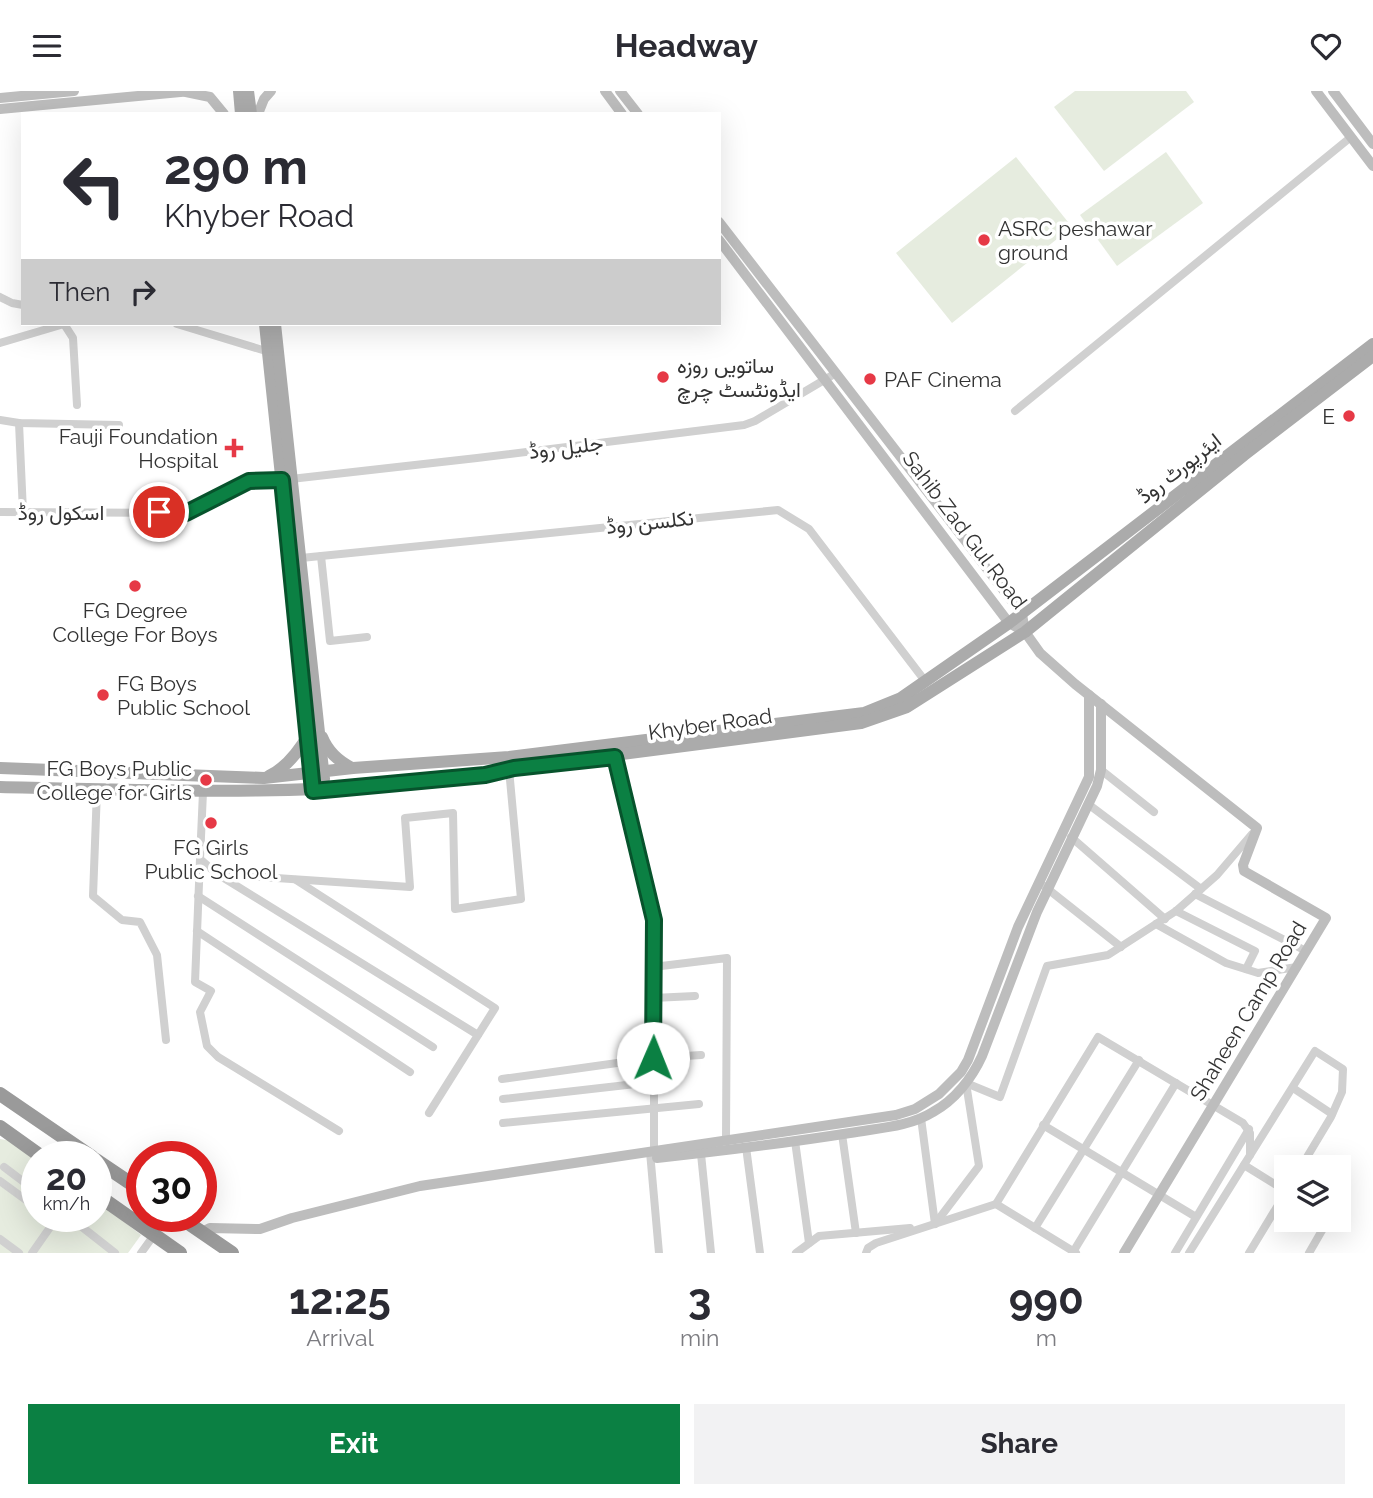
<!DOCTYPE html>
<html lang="en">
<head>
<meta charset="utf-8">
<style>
  :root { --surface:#fff; --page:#f2f2f3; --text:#2b2b33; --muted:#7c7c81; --accent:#0b8043 }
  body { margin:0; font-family:Raleway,Vazirmatn,sans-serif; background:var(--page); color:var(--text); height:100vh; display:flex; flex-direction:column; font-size:26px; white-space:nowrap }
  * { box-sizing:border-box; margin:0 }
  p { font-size:23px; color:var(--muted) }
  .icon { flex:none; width:38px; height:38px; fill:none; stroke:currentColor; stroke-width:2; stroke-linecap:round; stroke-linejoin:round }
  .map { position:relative; height:1162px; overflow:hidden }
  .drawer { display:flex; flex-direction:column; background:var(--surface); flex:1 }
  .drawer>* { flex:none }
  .hud { position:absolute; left:21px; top:21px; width:700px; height:214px; border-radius:0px; box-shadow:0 7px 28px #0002; background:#fff; color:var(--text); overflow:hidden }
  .fabs { position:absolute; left:1274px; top:1064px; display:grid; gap:14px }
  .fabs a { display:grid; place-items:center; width:77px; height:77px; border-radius:0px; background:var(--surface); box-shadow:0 7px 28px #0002; font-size:35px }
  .speed { position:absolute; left:21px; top:1050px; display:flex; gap:14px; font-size:35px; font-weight:700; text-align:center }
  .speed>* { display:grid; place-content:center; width:91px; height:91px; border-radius:50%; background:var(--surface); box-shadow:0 7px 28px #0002; line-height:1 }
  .speed small { font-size:18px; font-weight:400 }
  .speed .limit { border:10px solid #d22; background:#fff; color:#111 }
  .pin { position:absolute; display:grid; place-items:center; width:60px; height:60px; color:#fff; margin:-30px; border:4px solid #fff; border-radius:50%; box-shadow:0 2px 7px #0007 }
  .me { position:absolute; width:77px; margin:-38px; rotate:1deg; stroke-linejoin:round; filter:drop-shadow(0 0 5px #0008) }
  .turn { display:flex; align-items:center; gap:24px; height:147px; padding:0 28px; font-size:32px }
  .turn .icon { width:91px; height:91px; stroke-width:2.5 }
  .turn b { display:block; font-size:49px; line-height:60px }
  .then { display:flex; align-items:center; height:66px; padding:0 28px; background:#0003; gap:14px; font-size:26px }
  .eta { display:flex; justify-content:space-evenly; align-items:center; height:119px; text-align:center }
  .eta b { font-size:42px; font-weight:700; line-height:49px }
  .cta { display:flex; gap:14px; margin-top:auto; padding:14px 28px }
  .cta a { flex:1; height:80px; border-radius:0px; background:var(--accent); color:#fff; font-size:28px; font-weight:700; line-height:80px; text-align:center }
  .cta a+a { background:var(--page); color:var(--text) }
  header { display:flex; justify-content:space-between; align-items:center; height:91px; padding:0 28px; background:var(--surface); font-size:32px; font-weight:700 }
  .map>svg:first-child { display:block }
  .green { fill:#e6ecdf }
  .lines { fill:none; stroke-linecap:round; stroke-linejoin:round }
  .street { stroke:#d0d0d0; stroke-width:8 }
  .secondary { stroke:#bdbdbd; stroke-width:10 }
  .primary { stroke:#ababab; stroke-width:12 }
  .highway { stroke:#9a9a9a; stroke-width:14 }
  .route-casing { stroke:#07532c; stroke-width:18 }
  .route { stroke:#0b8043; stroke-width:12 }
  .poi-dot { fill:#e63946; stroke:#fff; stroke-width:2.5 }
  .labels { text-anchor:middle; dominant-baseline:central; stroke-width:7; stroke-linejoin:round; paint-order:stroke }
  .poi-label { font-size:21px; fill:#333; stroke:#fff; text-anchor:start }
  .street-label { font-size:21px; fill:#333; stroke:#fff }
</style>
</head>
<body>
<header><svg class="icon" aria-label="menu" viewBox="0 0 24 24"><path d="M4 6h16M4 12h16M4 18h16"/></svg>Headway<svg class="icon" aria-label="heart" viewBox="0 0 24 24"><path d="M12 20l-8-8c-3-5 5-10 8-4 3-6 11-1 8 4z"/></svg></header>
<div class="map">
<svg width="1373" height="1162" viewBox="0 0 1373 1162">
  <rect width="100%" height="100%" fill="#fff"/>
  <g class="green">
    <polygon points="1075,0 1186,0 1194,11 1104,80 1054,16"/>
    <polygon points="1166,61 1203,112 1117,175 1080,124"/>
    <polygon points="1016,66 1072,136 952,232 896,162"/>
    <polygon points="0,1048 12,1050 37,1066 37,1125 96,1125 96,1109 141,1144 128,1162 0,1162"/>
  </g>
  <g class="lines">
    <g class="street">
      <polyline points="0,206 12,212 23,214"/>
      <polyline points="64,233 73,247 77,314"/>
      <polyline points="177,233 269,261"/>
      <polyline points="0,252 64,233"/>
      <polyline points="1015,320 1351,46"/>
      <polyline points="0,329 19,332 119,334"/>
      <polyline points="19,332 23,421"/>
      <polyline points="0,421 186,422 249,390 282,389 477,367 744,334 755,330 836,282"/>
      <polyline points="321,465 330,550 367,546"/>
      <polyline points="301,467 778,419 809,438 922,586"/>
      <polyline points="615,666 654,829 654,1061"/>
      <polyline points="1101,679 1154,721"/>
      <polyline points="97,699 93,805 122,829 140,831 157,864 166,949"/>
      <polyline points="203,701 200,768 217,783 410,796 405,727 453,722 455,818 521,808 509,678"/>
      <polyline points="1088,713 1201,798"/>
      <polyline points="1071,746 1165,828"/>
      <polyline points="200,768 195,891 211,900 200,921 207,955 218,966 339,1040"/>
      <polyline points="219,784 478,944"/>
      <polyline points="296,789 495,917 429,1022"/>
      <polyline points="1044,795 1121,856"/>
      <polyline points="1195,803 1306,860"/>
      <polyline points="198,805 433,956"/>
      <polyline points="1176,820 1255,860 1246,878"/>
      <polyline points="1156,833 1226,872 1258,882 1297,876"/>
      <polyline points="197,840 410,981"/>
      <polyline points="653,876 727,867 726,1049"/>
      <polyline points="653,907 695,905"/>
      <polyline points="502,988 653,967 701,964"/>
      <polyline points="966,992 1000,1006 1047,875 1108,864 1176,820 1217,784 1252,743"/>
      <polyline points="1293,997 1332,1023"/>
      <polyline points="503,1008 653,991"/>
      <polyline points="921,1027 935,1133"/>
      <polyline points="503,1032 699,1013"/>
      <polyline points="1043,1034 1196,1126"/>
      <polyline points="842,1043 856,1142"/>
      <polyline points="795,1050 809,1152"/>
      <polyline points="746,1056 760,1162"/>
      <polyline points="650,1061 659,1162"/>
      <polyline points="701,1063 711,1162"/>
      <polyline points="1244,1074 1286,1100"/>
      <polyline points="4,1076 37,1101"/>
      <polyline points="0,1090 37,1117"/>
      <polyline points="996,1113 1076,1162"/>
      <polyline points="68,1125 115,1162"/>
      <polyline points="935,1133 979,1075 966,992"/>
      <polyline points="1035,1137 1139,969"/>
      <polyline points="0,1148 19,1162"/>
      <polyline points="1073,1161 1176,992"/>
      <polyline points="32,1162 58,1125"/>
      <polyline points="141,1162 154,1144"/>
      <polyline points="796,1162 819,1145 910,1137"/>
      <polyline points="866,1162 868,1157 876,1152 996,1113 1098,946 1243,1032 1250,1042 1250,1064"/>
      <polyline points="1175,1162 1249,1038"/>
      <polyline points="1189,1162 1315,960 1343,978 1342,1001 1331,1026 1301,1076"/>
      <polyline points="1249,1162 1286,1101"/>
      <polyline points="1309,1162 1328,1129"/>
    </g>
    <g class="secondary">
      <polyline points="605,0 622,23"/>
      <polyline points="620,0 638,23"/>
      <polyline points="1316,0 1373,75"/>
      <polyline points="1333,0 1373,53"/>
      <polyline points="186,1 210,6 224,23"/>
      <polyline points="0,7 74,0"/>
      <polyline points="0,18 191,0"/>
      <polyline points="258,23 264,8 271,0"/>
      <polyline points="719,131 1022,523 1025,541 1040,562 1075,593 1257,737 1243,774 1244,780 1326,827 1124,1162"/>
      <polyline points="719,149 1009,532 1025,541"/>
      <path d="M 657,1067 C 722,1060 786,1052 850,1042 C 878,1037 909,1036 933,1021 C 955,1009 972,987 982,965 L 1037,821 L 1097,695 L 1101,679 L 1101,613"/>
      <polyline points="202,1141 210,1137 260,1138 292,1127 420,1095 896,1024 915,1018 939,1003 961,981 968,969 1018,836 1089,686 1089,604"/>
    </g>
    <g class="primary">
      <polyline points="239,0 241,23"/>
      <polyline points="248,0 251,23"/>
      <polyline points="265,233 313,688"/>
      <polyline points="275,233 324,688"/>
      <path d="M 322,646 C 328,661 338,670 352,677"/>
      <polyline points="0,677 264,687 353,677 509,666 864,622 901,607 1009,532 1373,253"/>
      <path d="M 269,685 C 286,677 299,660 309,643"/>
      <path d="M 0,696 C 161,700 322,706 483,684 C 494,683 504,679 514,677 L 861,632 L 907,616 L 1025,541 L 1244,364 L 1373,265"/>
    </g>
    <g class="highway">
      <polyline points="0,1003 92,1066"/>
      <polyline points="0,1036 42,1066"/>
      <polyline points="96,1069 142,1100"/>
      <polyline points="96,1103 180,1162"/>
      <polyline points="178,1125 232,1162"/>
    </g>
  </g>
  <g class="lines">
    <defs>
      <polyline id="route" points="159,421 186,422 249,390 282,389 313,700 485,684 514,677 615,666 654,829 653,967"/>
    </defs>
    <use href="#route" class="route-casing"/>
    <use href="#route" class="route"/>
  </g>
  <g class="poi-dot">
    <circle cx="984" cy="149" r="7"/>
    <circle cx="663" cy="286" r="7"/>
    <circle cx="870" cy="288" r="7"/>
    <circle cx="1349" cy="325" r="7"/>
    <path d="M230.5 346.5h7v7h7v7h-7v7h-7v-7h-7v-7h7z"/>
    <circle cx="135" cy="495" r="7"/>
    <circle cx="103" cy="604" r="7"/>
    <circle cx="206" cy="689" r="7"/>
    <circle cx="211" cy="732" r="7"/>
  </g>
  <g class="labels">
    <g class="poi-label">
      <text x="998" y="137">ASRC peshawar<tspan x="998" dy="24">ground</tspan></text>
      <text x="677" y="274">ساتویں روزہ<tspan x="677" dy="24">ایڈونٹسٹ چرچ</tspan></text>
      <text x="884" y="288">PAF Cinema</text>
      <text x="1335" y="325" text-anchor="end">E</text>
      <text x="218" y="345" text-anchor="end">Fauji Foundation<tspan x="218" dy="24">Hospital</tspan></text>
      <text x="135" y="519" text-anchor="middle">FG Degree<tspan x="135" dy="24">College For Boys</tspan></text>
      <text x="117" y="592">FG Boys<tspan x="117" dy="24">Public School</tspan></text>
      <text x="192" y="677" text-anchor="end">FG Boys Public<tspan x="192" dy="24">College for Girls</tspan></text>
      <text x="211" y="756" text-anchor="middle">FG Girls<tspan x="211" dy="24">Public School</tspan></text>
    </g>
    <g class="street-label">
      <text transform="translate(566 356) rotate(-7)">جلیل روڈ</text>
      <text transform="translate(1179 377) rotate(-38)">ایئرپورٹ روڈ</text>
      <text x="61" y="421">اسکول روڈ</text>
      <text transform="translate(650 431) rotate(-6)">نکلسن روڈ</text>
      <text transform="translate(965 439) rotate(53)">Sahib Zad Gul Road</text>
      <text transform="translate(710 633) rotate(-8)">Khyber Road</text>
      <text transform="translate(1248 920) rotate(-59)">Shaheen Camp Road</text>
    </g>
  </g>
</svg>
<div class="fabs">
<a><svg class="icon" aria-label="layers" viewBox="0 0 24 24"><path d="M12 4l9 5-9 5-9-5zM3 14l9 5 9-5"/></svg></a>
</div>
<div class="speed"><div>20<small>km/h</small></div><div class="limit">30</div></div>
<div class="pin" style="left:159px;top:421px;background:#d93025"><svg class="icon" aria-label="arrive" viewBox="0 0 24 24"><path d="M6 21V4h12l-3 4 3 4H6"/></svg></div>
<svg class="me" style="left:653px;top:967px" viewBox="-20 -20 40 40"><circle r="19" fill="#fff"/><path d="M0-13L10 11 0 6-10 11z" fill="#0b8043"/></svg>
<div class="hud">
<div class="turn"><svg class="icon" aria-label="left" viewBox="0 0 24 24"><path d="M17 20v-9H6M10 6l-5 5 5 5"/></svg><div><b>290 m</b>Khyber Road</div></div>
<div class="then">Then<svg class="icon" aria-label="right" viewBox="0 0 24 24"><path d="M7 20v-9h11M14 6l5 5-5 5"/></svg></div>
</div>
</div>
<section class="drawer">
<div class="eta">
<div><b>12:25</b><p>Arrival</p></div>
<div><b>3</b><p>min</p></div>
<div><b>990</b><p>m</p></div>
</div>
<div class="cta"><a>Exit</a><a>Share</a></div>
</section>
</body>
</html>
